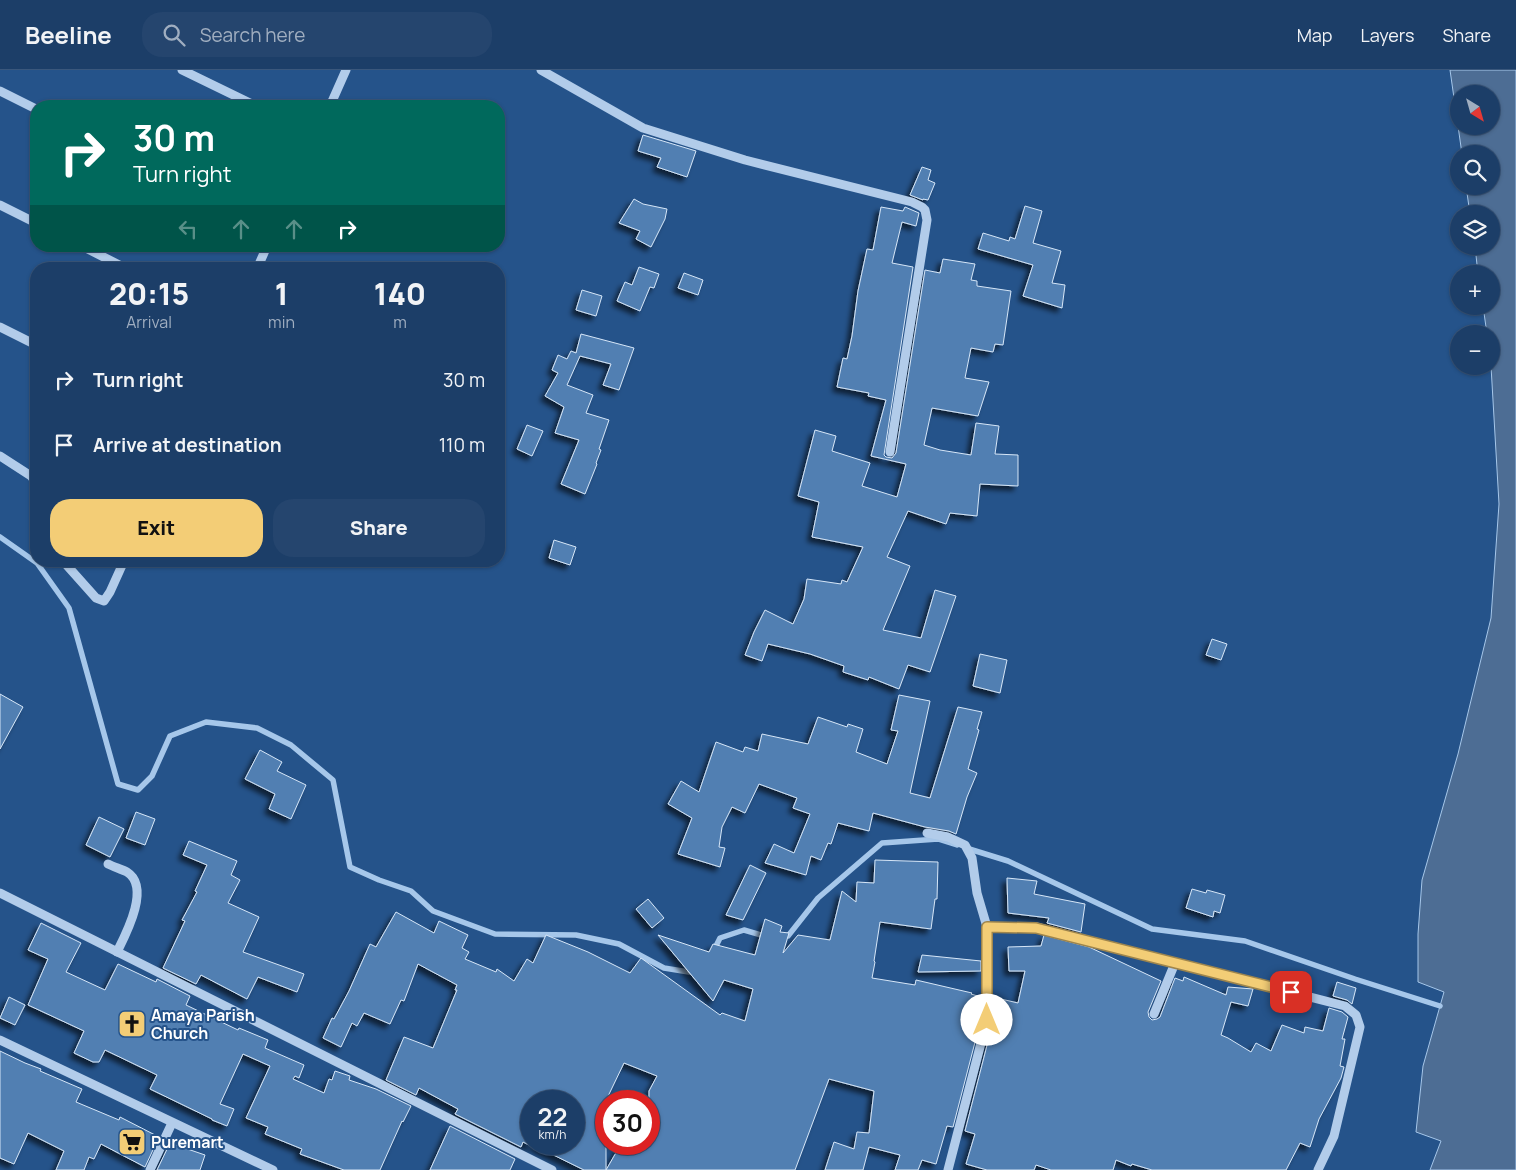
<!DOCTYPE html>
<html lang="en">
<head>
<meta charset="utf-8">
<style>
  :root { --surface:#1c3e68; --page:#25456e; --text:#f1f3f6; --muted:#a0aec0; --line:#3a577c; --accent:#f3cd76 }
  body { margin:0; font-family:Manrope,sans-serif; background:var(--page); color:var(--text); height:100vh; display:flex; flex-direction:column; font-size:19px; white-space:nowrap }
  * { box-sizing:border-box; margin:0 }
  p { font-size:16px; color:var(--muted) }
  .icon { flex:none; width:28px; height:28px; fill:none; stroke:currentColor; stroke-width:2; stroke-linecap:round; stroke-linejoin:round }
  .map { position:relative; flex:1; overflow:hidden }
  .sheet { position:absolute; left:30px; top:192px; width:475px; height:305px; display:flex; flex-direction:column; background:var(--surface); border-radius:20px; box-shadow:0 1px 4px #0004,0 0 0 1px var(--line) }
  .sheet>* { flex:none }
  .hud { position:absolute; left:30px; top:30px; width:475px; height:152px; border-radius:20px; box-shadow:0 1px 4px #0004,0 0 0 1px var(--line); background:#00695c; color:#fff; overflow:hidden }
  .needle { width:32px; rotate:143deg }
  .controls { position:absolute; left:1450px; top:15px; display:grid; gap:10px }
  .controls a { display:grid; place-items:center; width:50px; height:50px; border-radius:50%; background:var(--surface); box-shadow:0 1px 4px #0004,0 0 0 1px var(--line); font-size:25px }
  .speed { position:absolute; left:520px; top:1020px; display:flex; gap:10px; font-size:25px; font-weight:700; text-align:center }
  .speed>* { display:grid; place-content:center; width:65px; height:65px; border-radius:50%; background:var(--surface); box-shadow:0 1px 4px #0004,0 0 0 1px var(--line); line-height:1 }
  .speed small { font-size:12px; font-weight:400 }
  .speed .limit { border:8px solid #d22; background:#fff; color:#111 }
  .pin { position:absolute; display:grid; place-items:center; width:42px; height:42px; color:#fff; margin:-21px; border-radius:10px; box-shadow:0 2px 8px #0006 }
  .me { position:absolute; width:55px; margin:-28px; rotate:0deg; stroke-linejoin:round; filter:drop-shadow(0 0 4px #0008) }
  .turn { display:flex; align-items:center; gap:18px; height:105px; padding:0 20px; font-size:22px }
  .turn .icon { width:65px; height:65px; stroke-width:2.5 }
  .turn b { display:block; font-size:35px; line-height:42px }
  .lanes { display:flex; align-items:center; height:48px; padding:0 20px; background:#0003; justify-content:center; gap:25px; direction:ltr }
  .lanes .off { opacity:.35 }
  .eta { display:flex; justify-content:space-evenly; align-items:center; height:85px; text-align:center }
  .eta b { font-size:30px; font-weight:800; line-height:35px }
  .primary-button { display:flex; gap:10px; margin-top:auto; padding:10px 20px }
  .primary-button a { flex:1; height:58px; border-radius:20px; background:var(--accent); color:#111; font-size:20px; font-weight:800; line-height:58px; text-align:center }
  .primary-button a+a { background:var(--page); color:var(--text) }
  ul { padding:0; list-style:none }
  li { display:flex; align-items:center; gap:15px; height:65px; padding:0 20px }
  li div { flex:1 }
  li b { display:block; font-size:19px }
  li em { font-style:normal }
  header { display:flex; align-items:center; gap:30px; box-sizing:border-box; height:70px; padding:0 25px; background:var(--surface); border-bottom:1px solid var(--line) }
  header strong { font-size:24px }
  nav { display:flex; gap:28px; margin-inline-start:auto; font-size:18px }
  .search { width:350px; height:45px; background:var(--page); display:flex; align-items:center; gap:12px; box-sizing:border-box; padding:0 18px; border-radius:20px; color:var(--muted); font-size:19px }
  .map>svg:first-child { display:block }
  .water { fill:#4d6d94; stroke:#a6c7ea; fill-rule:evenodd }
  .lines { fill:none; stroke-linecap:round; stroke-linejoin:round }
  .stream { stroke:#a6c7ea; stroke-width:5.5 }
  .building { fill:#517fb2; stroke:#d6e6f7; fill-rule:evenodd; filter:url(#shadow) }
  .minor { stroke:#b2ccea; stroke-width:9 }
  .route-casing { stroke:#9e854d; stroke-width:12 }
  .route { stroke:#f3cd76; stroke-width:9 }
  .labels { text-anchor:middle; dominant-baseline:central; stroke-width:4; stroke-linejoin:round; paint-order:stroke }
  .poi-label { font-size:16px; font-weight:bold; fill:#fff; stroke:#25538a; text-anchor:start }
</style>
</head>
<body>
<header>
<strong>Beeline</strong>
<div class="search"><svg class="icon" aria-label="search" viewBox="0 0 24 24"><circle cx="10" cy="10" r="6"/><path d="M15 15l6 6"/></svg>Search here</div>
<nav><a>Map</a><a>Layers</a><a>Share</a></nav>
</header>
<div class="map">
<svg width="1516" height="1100" viewBox="0 0 1516 1100">
  <defs>
    <filter id="shadow"><feDropShadow dx="-4.5" dy="4.5" stdDeviation="2.5" flood-color="#0009"/></filter>
  </defs>
  <rect width="100%" height="100%" fill="#25538a"/>
  <path class="water" d="M 1450,0 L 1516,0 L 1516,1100 L 1430,1100 L 1441,1071 L 1416,1062 L 1423,996 L 1444,922 L 1418,912 L 1418,864 L 1422,810 L 1458,684 L 1491,548 L 1499,434 L 1491,296 L 1491,264 L 1487,264 L 1483,236 L 1491,236 L 1491,204 L 1478,204 L 1475,176 L 1491,176 L 1491,144 L 1470,144 L 1466,116 L 1491,116 L 1491,84 L 1462,84 ZM 1459,24 L 1491,24 L 1491,56 L 1459,56 Z"/>
  <g class="lines">
    <g class="stream">
      <polyline points="0,467 37,493 69,538 118,714 138,720 152,706 170,666 206,652 257,658 291,675 333,710 350,797 379,810 411,821 433,841 495,864 576,865 619,874 664,898 695,903"/>
      <polyline points="966,778 1008,791 1152,859 1245,871 1355,909 1440,936"/>
      <polyline points="782,867 788,866 818,828 882,773 938,769 957,775"/>
      <polyline points="714,880 720,868 744,860 768,867"/>
    </g>
  </g>
  <g class="building">
    <polygon points="643,65 696,81 687,107 657,97 661,88 638,81"/>
    <polygon points="922,97 931,100 928,110 935,113 928,130 923,129 923,130 910,125"/>
    <polygon points="634,129 643,134 667,139 665,149 651,177 636,169 640,161 619,153"/>
    <polygon points="1025,136 1042,141 1033,173 1061,181 1052,213 1065,215 1062,238 1023,226 1033,195 978,179 983,163 1009,171 1010,167 1015,169"/>
    <polygon points="881,137 903,141 905,137 919,143 916,156 902,152 892,193 913,197 884,385 886,387 892,388 896,383 925,200 940,203 943,189 975,194 971,210 977,211 977,216 1011,221 1003,275 995,274 993,282 971,278 965,308 989,312 978,346 932,338 924,375 940,380 971,385 976,353 999,356 995,384 1018,385 1018,416 980,414 977,446 950,443 946,454 908,441 887,487 910,496 883,560 921,568 935,520 956,526 930,602 908,595 899,619 869,607 868,610 843,602 844,596 810,584 768,574 762,591 745,585 754,562 765,540 793,554 804,529 807,509 841,514 842,510 847,512 863,477 812,467 819,432 798,426 815,360 836,366 832,381 870,393 862,416 897,427 906,394 871,386 886,330 868,326 869,323 837,317 843,288 847,289 852,266 858,221 867,179 873,180"/>
    <polygon points="639,197 659,204 654,218 650,217 640,241 617,231 625,212 632,215"/>
    <polygon points="684,203 703,210 698,225 678,218"/>
    <polygon points="582,220 602,226 596,246 576,240"/>
    <polygon points="581,264 634,278 619,320 603,315 611,294 580,286 567,315 593,325 586,343 609,350 599,379 601,380 596,393 597,394 585,424 561,414 579,370 555,363 564,337 545,326 558,303 552,300 558,285 567,289 571,281 576,283"/>
    <polygon points="527,355 543,361 532,386 517,379"/>
    <polygon points="554,470 576,477 570,495 549,488"/>
    <polygon points="1212,569 1227,574 1221,590 1206,585"/>
    <polygon points="980,584 1007,590 1000,623 973,616"/>
    <polygon points="0,624 23,637 0,679"/>
    <polygon points="899,625 930,631 910,723 930,728 958,637 982,642 977,659 979,660 968,699 977,703 967,727 956,764 949,761 925,757 873,743 869,761 838,753 831,774 828,773 821,790 811,786 806,805 765,793 774,774 794,783 810,744 793,738 797,728 759,714 745,743 732,737 722,757 719,777 725,778 720,797 678,784 692,748 668,734 681,711 699,722 716,672 743,682 745,677 758,681 762,664 808,674 818,647 847,657 848,654 863,659 856,682 887,694 898,661 891,660"/>
    <polygon points="260,680 282,692 277,701 306,715 291,749 269,739 275,724 245,709"/>
    <polygon points="136,742 155,749 145,775 126,768"/>
    <polygon points="99,747 124,759 110,787 86,775"/>
    <polygon points="189,771 237,791 231,805 240,810 228,833 259,847 243,882 304,904 297,922 258,907 247,929 201,905 196,914 163,898 185,851 182,850 197,822 195,821 207,795 183,785"/>
    <path d="M 875,790 L 938,792 L 937,829 L 935,829 L 931,859 L 880,852 L 874,891 L 875,892 L 872,908 L 915,915 L 916,910 L 972,923 L 971,924 L 981,927 L 981,949 L 953,1057 L 947,1056 L 936,1094 L 922,1090 L 918,1100 L 895,1100 L 900,1085 L 869,1077 L 863,1100 L 825,1100 L 834,1072 L 854,1079 L 857,1062 L 869,1063 L 874,1021 L 829,1009 L 795,1100 L 584,1100 L 531,1074 L 531,1076 L 523,1072 L 521,1077 L 455,1044 L 458,1039 L 419,1018 L 416,1025 L 386,1010 L 404,967 L 433,978 L 457,920 L 455,920 L 457,915 L 418,894 L 404,931 L 401,930 L 390,954 L 364,943 L 357,956 L 352,953 L 341,977 L 323,968 L 332,948 L 334,949 L 349,921 L 370,874 L 376,877 L 396,842 L 434,863 L 439,851 L 468,865 L 462,878 L 469,882 L 465,889 L 496,902 L 497,899 L 514,911 L 527,889 L 533,893 L 546,865 L 588,882 L 630,903 L 641,888 L 720,945 L 722,943 L 745,951 L 753,919 L 724,910 L 713,931 L 658,865 L 709,882 L 713,874 L 755,885 L 765,849 L 782,856 L 780,862 L 789,863 L 783,883 L 798,865 L 830,870 L 842,821 L 856,832 L 857,812 L 874,813 ZM 624,993 L 657,1006 L 649,1021 L 649,1074 L 621,1074 L 606,1100 L 606,1049 L 599,1045 ZM 531,1031 L 574,1031 L 574,1074 L 531,1074 Z"/>
    <polygon points="750,795 766,803 743,850 726,845"/>
    <polygon points="1007,808 1037,811 1034,824 1085,834 1081,862 1047,853 1049,848 1008,843"/>
    <polygon points="1192,819 1206,823 1207,820 1225,825 1220,843 1214,841 1213,847 1186,838"/>
    <polygon points="648,829 664,848 652,858 636,839"/>
    <polygon points="41,853 81,873 66,902 105,920 118,894 156,912 157,909 190,926 186,935 238,960 239,958 268,970 265,978 304,995 299,1008 295,1006 293,1009 324,1023 329,1009 332,1010 335,1001 350,1006 349,1010 376,1019 411,1036 403,1052 402,1051 380,1100 344,1100 300,1084 302,1079 265,1064 268,1057 246,1048 270,996 243,984 220,1034 234,1039 227,1056 212,1050 212,1049 150,1019 157,1005 105,980 99,992 93,992 74,983 84,961 28,935 48,889 28,880"/>
    <polygon points="1044,865 1089,877 1161,911 1148,942 1149,947 1152,950 1157,949 1160,947 1175,908 1183,911 1184,907 1226,925 1228,917 1253,919 1248,936 1231,932 1221,965 1228,968 1251,982 1256,973 1271,981 1282,955 1304,963 1305,957 1323,961 1329,938 1342,942 1348,947 1342,969 1345,969 1340,996 1344,997 1341,1008 1319,1049 1310,1077 1300,1073 1286,1100 1152,1100 1132,1094 1131,1096 1116,1090 1113,1100 1051,1100 1036,1095 1034,1100 987,1100 966,1094 975,1064 965,1061 993,952 993,931 1000,933 1001,929 1018,933 1025,901 1009,901 1008,877 1041,876"/>
    <polygon points="922,885 981,891 981,901 918,902"/>
    <polygon points="1337,912 1356,918 1352,934 1347,930 1333,926"/>
    <polygon points="9,927 25,935 15,955 0,948"/>
    <polygon points="0,981 25,993 41,999 40,1001 82,1019 76,1032 119,1050 120,1047 159,1067 145,1097 101,1074 94,1089 89,1087 84,1100 56,1100 64,1081 28,1063 14,1094 0,1088"/>
    <polygon points="450,1056 515,1089 510,1100 430,1100"/>
    <polygon points="170,1073 205,1085 200,1100 157,1100"/>
  </g>
  <g class="lines">
    <g class="minor">
      <polyline points="182,0 256,36"/>
      <polyline points="541,0 643,58 745,90 912,132 922,137 925,140 927,150 890,382"/>
      <polyline points="0,21 36,39"/>
      <polyline points="330,36 346,0"/>
      <polyline points="0,135 36,153"/>
      <polyline points="82,176 127,199"/>
      <polyline points="257,199 267,176"/>
      <polyline points="0,257 36,275"/>
      <polyline points="0,386 31,406 36,412"/>
      <polyline points="63,491 96,528 104,531 110,522 124,491"/>
      <polyline points="927,763 948,767 965,775 972,788 977,823 987,857"/>
      <path d="M 108,794 C 114,797 121,799 127,802 C 151,817 126,864 117,882"/>
      <polyline points="0,823 552,1100"/>
      <polyline points="1154,944 1175,893"/>
      <polyline points="0,970 273,1100"/>
      <polyline points="150,1100 172,1053"/>
      <polyline points="948,1100 987,950 987,857 1037,857 1345,936 1356,945 1360,957 1334,1066 1318,1100"/>
    </g>
  </g>
  <g class="lines">
    <defs>
      <polyline id="route" points="987,950 987,857 1036,858 1291,922"/>
    </defs>
    <use href="#route" class="route-casing"/>
    <use href="#route" class="route"/>
  </g>
  <defs>
    <symbol id="church-square" viewBox="-11 -11 22 22"><rect x="-9" y="-9" width="18" height="18" rx="4" fill="#f3cd76" stroke="#25538a"/><path d="M-1.2-6h2.4v3.5h3.3v2.4h-3.3V6h-2.4V-.1h-3.3v-2.4h3.3Z" fill="#111"/></symbol>
    <symbol id="supermarket-square" viewBox="-11 -11 22 22"><rect x="-9" y="-9" width="18" height="18" rx="4" fill="#f3cd76" stroke="#25538a"/><path d="M-6-5.5h2.5l.6 2H6L4.5 2H-2.5L-4.4-4H-6ZM-1.5 3.2a1.3 1.3 0 1 0 .1 0ZM3 3.2a1.3 1.3 0 1 0 .1 0Z" fill="#111"/></symbol>
  </defs>
  <g fill-rule="evenodd">
    <use href="#church-square" x="116" y="938" width="32" height="32"/>
    <use href="#supermarket-square" x="116" y="1056" width="32" height="32"/>
  </g>
  <g class="labels">
    <g class="poi-label">
      <text x="151" y="945">Amaya Parish<tspan x="151" dy="18">Church</tspan></text>
      <text x="151" y="1072">Puremart</text>
    </g>
  </g>
</svg>
<div class="controls">
<a><svg class="needle" viewBox="-14 -14 28 28"><path d="M0-13l5 13h-10z" fill="#e53935"/><path d="M0 13l5-13h-10z" fill="#a0aec0"/></svg></a>
<a><svg class="icon" aria-label="search" viewBox="0 0 24 24"><circle cx="10" cy="10" r="6"/><path d="M15 15l6 6"/></svg></a>
<a><svg class="icon" aria-label="layers" viewBox="0 0 24 24"><path d="M12 4l9 5-9 5-9-5zM3 14l9 5 9-5"/></svg></a>
<a>+</a>
<a>−</a>
</div>
<div class="speed"><div>22<small>km/h</small></div><div class="limit">30</div></div>
<div class="pin" style="left:1291px;top:922px;background:#d93025"><svg class="icon" aria-label="arrive" viewBox="0 0 24 24"><path d="M6 21V4h12l-3 4 3 4H6"/></svg></div>
<svg class="me" style="left:987px;top:950px" viewBox="-20 -20 40 40"><circle r="19" fill="#fff"/><path d="M0-13L10 11 0 6-10 11z" fill="#f3cd76"/></svg>
<div class="hud">
<div class="turn"><svg class="icon" aria-label="right" viewBox="0 0 24 24"><path d="M7 20v-9h11M14 6l5 5-5 5"/></svg><div><b>30 m</b>Turn right</div></div>
<div class="lanes"><svg class="icon off" aria-label="left" viewBox="0 0 24 24"><path d="M17 20v-9H6M10 6l-5 5 5 5"/></svg><svg class="icon off" aria-label="ahead" viewBox="0 0 24 24"><path d="M12 20V5M6 11l6-6 6 6"/></svg><svg class="icon off" aria-label="ahead" viewBox="0 0 24 24"><path d="M12 20V5M6 11l6-6 6 6"/></svg><svg class="icon" aria-label="right" viewBox="0 0 24 24"><path d="M7 20v-9h11M14 6l5 5-5 5"/></svg></div>
</div>
<section class="sheet">
<div class="eta">
<div><b>20:15</b><p>Arrival</p></div>
<div><b>1</b><p>min</p></div>
<div><b>140</b><p>m</p></div>
</div>
<ul>
<li><svg class="icon" aria-label="right" viewBox="0 0 24 24"><path d="M7 20v-9h11M14 6l5 5-5 5"/></svg><div><b>Turn right</b></div><em>30 m</em></li>
<li><svg class="icon" aria-label="arrive" viewBox="0 0 24 24"><path d="M6 21V4h12l-3 4 3 4H6"/></svg><div><b>Arrive at destination</b></div><em>110 m</em></li>
</ul>
<div class="primary-button"><a>Exit</a><a>Share</a></div>
</section>
</div>
</body>
</html>
